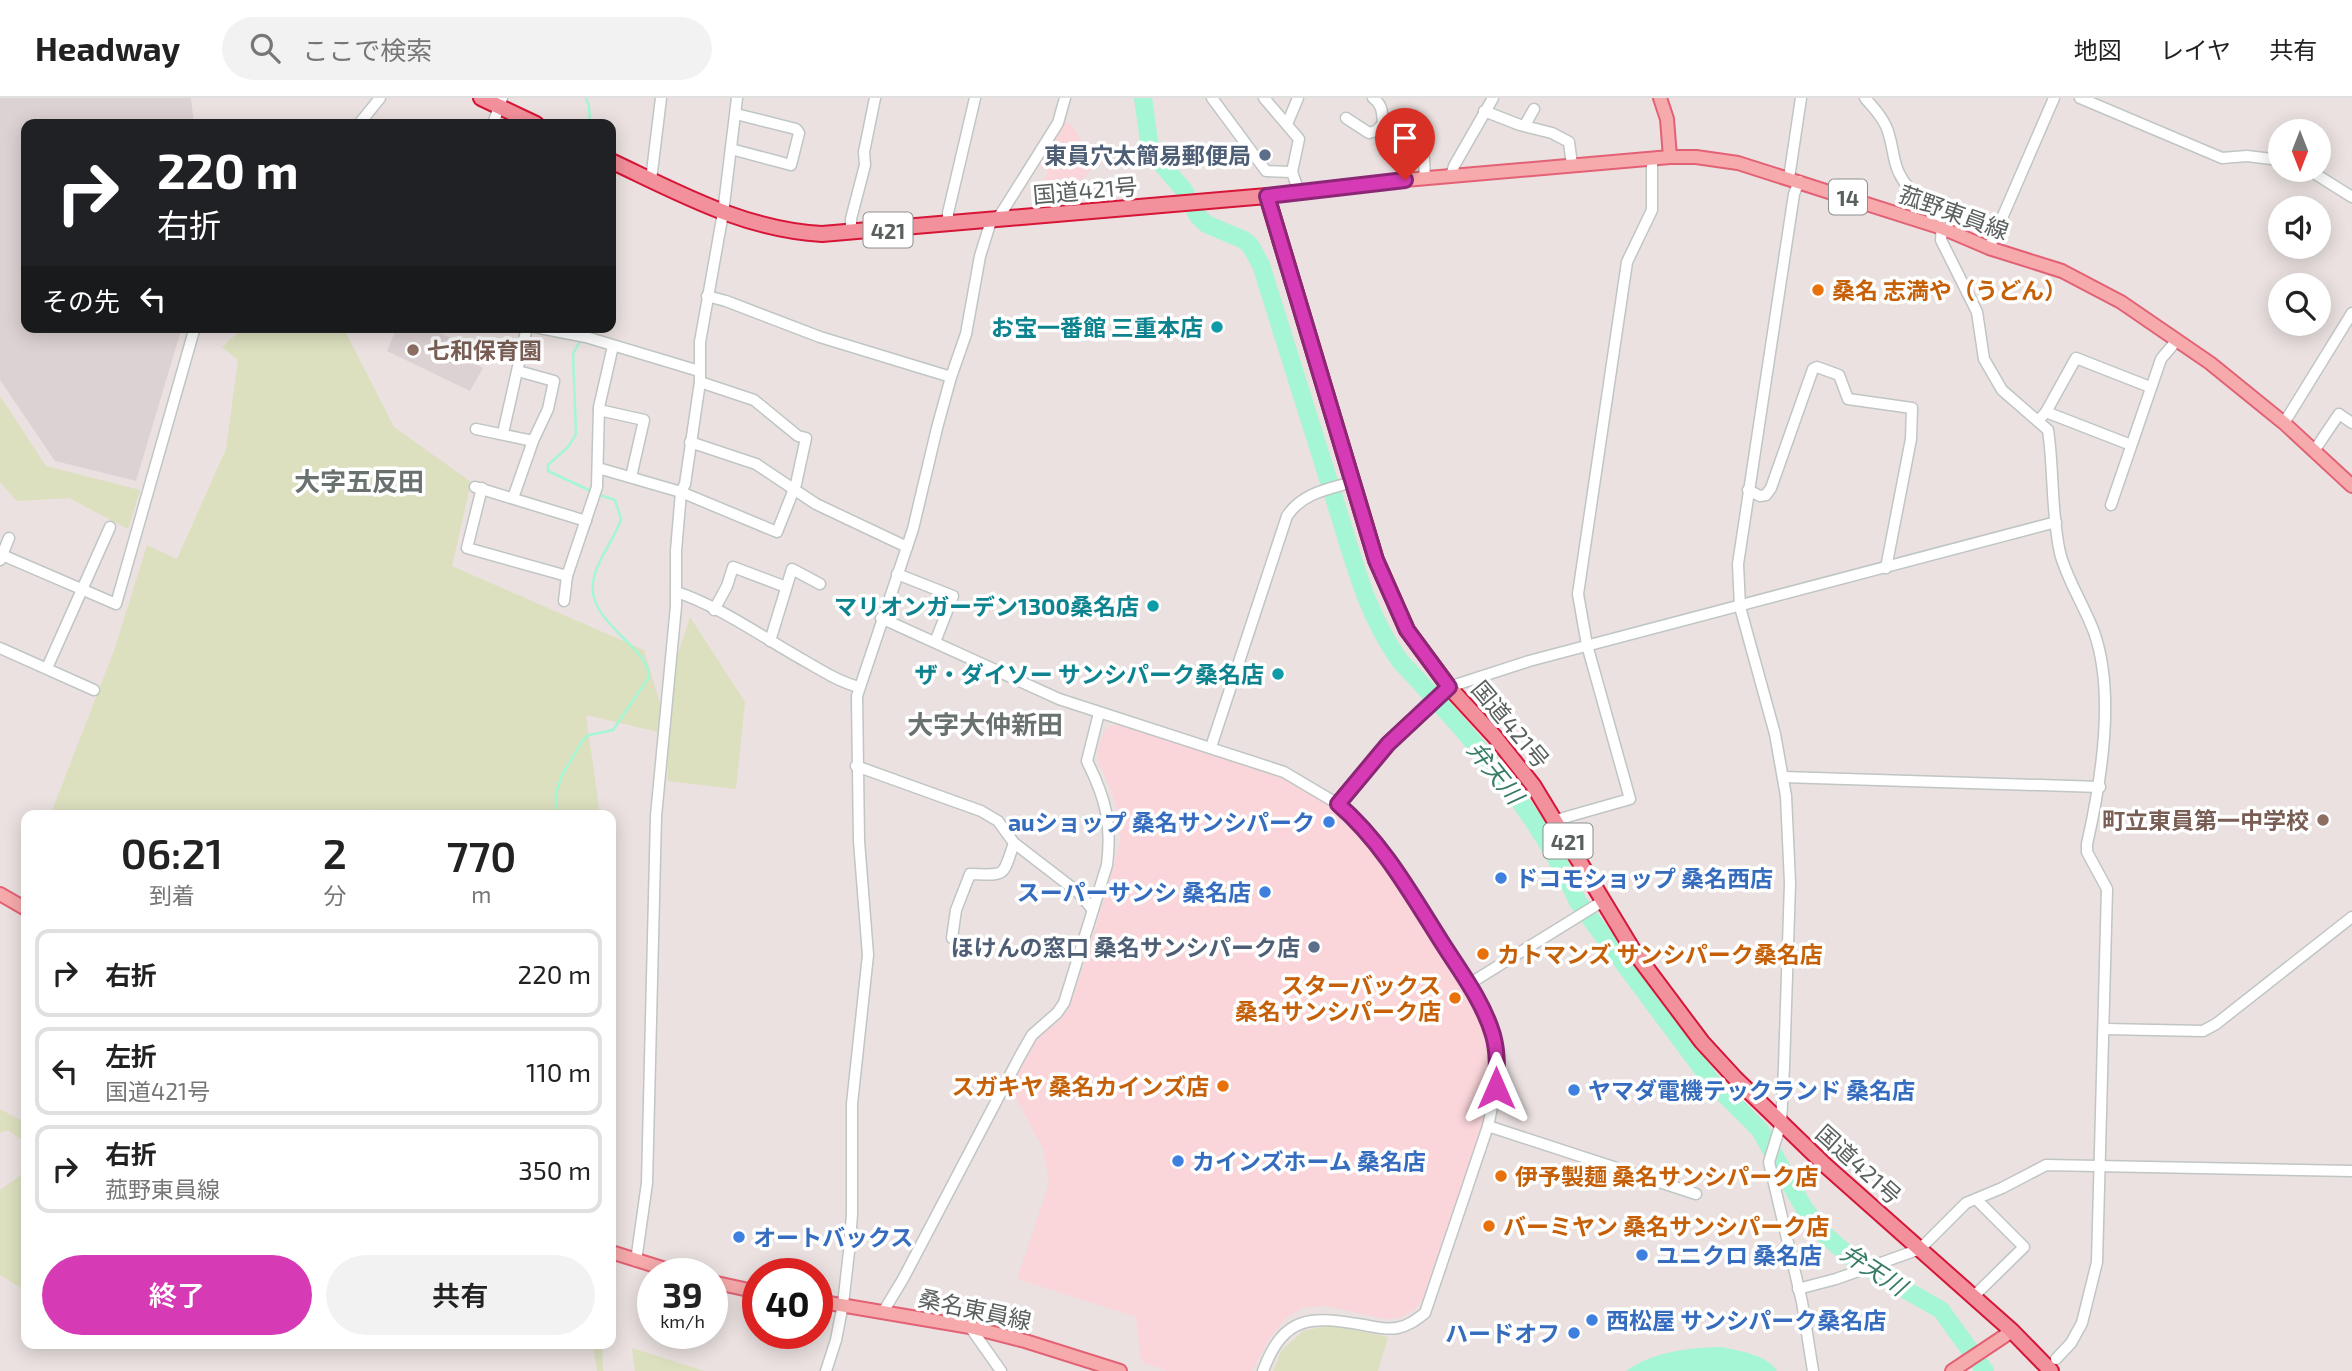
<!DOCTYPE html>
<html lang="ja">
<head>
<meta charset="utf-8">
<style>
  :root { --surface:#fff; --page:#f2f2f2; --text:#222; --muted:#767676; --line:#e0e0e0; --accent:#d73ab5 }
  body { margin:0; font-family:"Exo 2","Noto Sans JP",sans-serif; background:var(--page); color:var(--text); height:100vh; display:flex; flex-direction:column; font-size:26px; white-space:nowrap }
  * { box-sizing:border-box; margin:0 }
  p { font-size:23px; color:var(--muted) }
  .icon { flex:none; width:38px; height:38px; fill:none; stroke:currentColor; stroke-width:2; stroke-linecap:round; stroke-linejoin:round }
  .map { position:relative; flex:1; overflow:hidden }
  .side { position:absolute; left:21px; top:712px; width:595px; height:539px; display:flex; flex-direction:column; background:var(--surface); border-radius:14px; box-shadow:0 4px 18px #0003 }
  .side>* { flex:none }
  .banner { position:absolute; left:21px; top:21px; width:595px; height:214px; border-radius:14px; box-shadow:0 4px 18px #0003; background:#202124; color:#fff; overflow:hidden }
  .needle { width:46px; rotate:180deg }
  .fabs { position:absolute; left:2268px; top:21px; display:grid; gap:14px }
  .fabs a { display:grid; place-items:center; width:63px; height:63px; border-radius:50%; background:var(--surface); box-shadow:0 4px 18px #0003; font-size:35px }
  .speed { position:absolute; left:637px; top:1160px; display:flex; gap:14px; font-size:35px; font-weight:700; text-align:center }
  .speed>* { display:grid; place-content:center; width:91px; height:91px; border-radius:50%; background:var(--surface); box-shadow:0 4px 18px #0003; line-height:1 }
  .speed small { font-size:18px; font-weight:400 }
  .speed .limit { border:10px solid #d22; background:#fff; color:#111 }
  .pin { position:absolute; display:grid; place-items:center; width:60px; height:60px; color:#fff; margin:-72px -30px; border-radius:50% 50% 50% 0; rotate:-45deg; box-shadow:0 0 7px #0007 }
  .pin .icon { rotate:45deg }
  .me { position:absolute; width:77px; margin:-38px; rotate:0deg; stroke-linejoin:round; filter:drop-shadow(0 0 5px #0008) }
  .turn { display:flex; align-items:center; gap:24px; height:147px; padding:0 21px; font-size:32px }
  .turn .icon { width:91px; height:91px; stroke-width:2.5 }
  .turn b { display:block; font-size:49px; line-height:60px }
  .then { display:flex; align-items:center; height:66px; padding:0 21px; background:#0003; gap:14px; font-size:26px }
  .eta { display:flex; justify-content:space-evenly; align-items:center; height:119px; text-align:center }
  .eta b { font-size:42px; font-weight:600; line-height:49px }
  .primary-button { display:flex; gap:14px; margin-top:auto; padding:14px 21px }
  .primary-button a { flex:1; height:80px; border-radius:42px; background:var(--accent); color:#fff; font-size:28px; font-weight:600; line-height:80px; text-align:center }
  .primary-button a+a { background:var(--page); color:var(--text) }
  ul { padding:0; list-style:none }
  li { display:flex; align-items:center; gap:21px; height:88px; margin:0 14px 10px; padding:0 7px; border:4px solid var(--line); border-radius:14px }
  li div { flex:1 }
  li b { display:block; font-size:26px }
  li em { font-style:normal }
  header { display:flex; align-items:center; gap:42px; box-sizing:border-box; height:98px; padding:0 35px; background:var(--surface); border-bottom:2px solid var(--line) }
  header strong { font-size:33px }
  nav { display:flex; gap:38px; margin-inline-start:auto; font-size:24px }
  .search { width:490px; height:63px; background:var(--page); display:flex; align-items:center; gap:18px; box-sizing:border-box; padding:0 24px; border-radius:38px; color:var(--muted); font-size:26px }
  .map>svg:first-child { display:block }
  .commercial { fill:#fad6da }
  .education { fill:#ddd2d3 }
  .green { fill:#dce0bf }
  .water { fill:#a5f6d4 }
  .lines { fill:none; stroke-linecap:round; stroke-linejoin:round }
  .stream { stroke:#a5f6d4; stroke-width:2.5 }
  .river { stroke:#a5f6d4; stroke-width:18 }
  .minor-casing { stroke:#bfc6c4; stroke-width:13 }
  .major-casing { stroke:#e36174; stroke-width:16 }
  .highway-casing { stroke:#d61537; stroke-width:18 }
  .minor { stroke:#fff; stroke-width:10 }
  .major { stroke:#f7aaab; stroke-width:12 }
  .highway { stroke:#f2909b; stroke-width:14 }
  .route-casing { stroke:#8c2676; stroke-width:18 }
  .route { stroke:#d73ab5; stroke-width:12 }
  .service-dot { fill:#5c6f8a; stroke:#fff; stroke-width:2.5 }
  .food-dot { fill:#e8710a; stroke:#fff; stroke-width:2.5 }
  .culture-dot { fill:#0f9aa8; stroke:#fff; stroke-width:2.5 }
  .education-dot { fill:#8d6e63; stroke:#fff; stroke-width:2.5 }
  .shop-dot { fill:#3f7fe0; stroke:#fff; stroke-width:2.5 }
  .labels { text-anchor:middle; dominant-baseline:central; stroke-width:7; stroke-linejoin:round; paint-order:stroke }
  .shield { fill:#fff; stroke:#8b908e; stroke-width:2 }
  .shield-label { font-size:21px; font-weight:bold; fill:#59605e }
  .service-label { font-size:23px; font-weight:bold; fill:#4e5e75; stroke:#fff; text-anchor:end }
  .street-label { font-size:23px; fill:#59605e; stroke:#fff }
  .food-label { font-size:23px; font-weight:bold; fill:#c56008; stroke:#fff; text-anchor:start }
  .culture-label { font-size:23px; font-weight:bold; fill:#0d838f; stroke:#fff; text-anchor:end }
  .education-label { font-size:23px; font-weight:bold; fill:#785e54; stroke:#fff; text-anchor:start }
  .shop-label { font-size:23px; font-weight:bold; fill:#366cbe; stroke:#fff; text-anchor:start }
  .water-label { font-size:24px; font-style:italic; fill:#377c64; stroke:#fff }
  .quarter-label { font-size:26px; font-weight:bold; fill:#6a726f; stroke:#fff }
</style>
</head>
<body>
<header>
<strong>Headway</strong>
<div class="search"><svg class="icon" aria-label="search" viewBox="0 0 24 24"><circle cx="10" cy="10" r="6"/><path d="M15 15l6 6"/></svg>ここで検索</div>
<nav><a>地図</a><a>レイヤ</a><a>共有</a></nav>
</header>
<div class="map">
<svg width="2352" height="1273" viewBox="0 0 2352 1273">
  <rect width="100%" height="100%" fill="#ebe1e1"/>
  <g class="commercial">
    <polygon points="1061,24 1071,26 1096,67 1075,89 1080,104 1041,107 1043,84 1048,74 1036,66"/>
    <polygon points="1119,626 1289,682 1337,710 1381,758 1482,914 1495,951 1491,998 1487,1017 1425,1199 1414,1212 1400,1220 1385,1221 1326,1208 1302,1210 1285,1221 1270,1240 1252,1273 1168,1273 1144,1265 1140,1258 1136,1219 1017,1181 1049,1085 1043,1051 1008,986 1035,939 1057,925 1068,912 1090,849 1120,745 1119,717 1110,689 1099,666 1097,653 1104,633 1110,628"/>
  </g>
  <g class="education">
    <polygon points="0,0 191,0 194,26 26,26 26,229 182,229 136,383 55,363 0,282"/>
    <polygon points="397,229 424,229 451,240 449,250 483,270 470,293 387,253"/>
  </g>
  <g class="green">
    <polygon points="244,229 343,229 394,329 471,384 452,468 644,552 661,609 690,519 745,604 736,691 668,683 667,636 586,617 600,717 376,718 371,711 368,718 50,718 115,550 147,447 177,461 226,351 238,262 222,249"/>
    <polygon points="0,298 46,368 140,392 128,431 69,400 17,403 0,384"/>
    <polygon points="0,1011 26,1025 26,1045 8,1032 0,1035"/>
    <polygon points="26,1068 26,1193 0,1177 0,1092 20,1078"/>
    <polygon points="1331,1227 1388,1239 1378,1273 1273,1273 1282,1252 1303,1233"/>
    <polygon points="593,1246 602,1246 603,1273 597,1273"/>
    <polygon points="632,1250 704,1273 635,1273"/>
  </g>
  <path class="water" d="M 1721,1249 C 1740,1253 1766,1256 1777,1273 L 1626,1273 C 1655,1253 1688,1250 1721,1249 Z"/>
  <g class="lines">
    <g class="stream">
      <polyline points="586,0 589,8 590,26"/>
      <polyline points="581,241 573,256 576,336 568,349 548,367 548,373 591,393"/>
      <path d="M 556,718 L 556,695 L 562,677 L 583,642 L 589,637 L 613,632 L 649,579 C 650,550 587,524 593,485 C 596,462 614,443 621,421 L 615,402 L 597,396"/>
    </g>
    <path class="river" d="M 1143,0 L 1149,43 L 1153,56 L 1183,91 L 1198,118 L 1206,126 L 1244,142 L 1250,147 L 1261,167 C 1286,247 1311,326 1336,406 C 1353,460 1366,516 1400,563 C 1468,635 1538,712 1578,804 L 1712,984 L 1760,1032 L 1804,1110 L 1824,1136 L 1855,1163 L 1941,1212 L 1985,1273"/>
    <defs>
      <g id="minor">
        <polyline points="1212,0 1266,73 1292,74 1299,94"/>
        <polyline points="1264,0 1299,41 1292,74"/>
        <path d="M 1373,0 C 1383,7 1382,15 1383,26 L 1424,61 L 1425,81"/>
        <path d="M 1865,0 C 1874,10 1886,23 1889,37 C 1893,49 1893,63 1899,75 C 1912,104 1945,102 1941,142 L 1977,214 L 1984,261 L 2002,292 L 2048,332 C 2054,372 2051,415 2060,455 C 2067,482 2084,507 2094,534 C 2116,596 2101,684 2087,746 L 2087,754 L 2107,791 L 2097,1164 L 2082,1225 L 2071,1245 L 2056,1261"/>
        <polyline points="2080,0 2222,60 2247,58 2280,62"/>
        <polyline points="1484,13 1520,27 1552,35 1569,44 1572,67"/>
        <polyline points="1346,20 1369,35 1376,33 1383,26"/>
        <polyline points="359,26 380,0"/>
        <polyline points="493,26 502,0"/>
        <polyline points="1287,26 1298,0"/>
        <polyline points="1525,27 1534,11"/>
        <polyline points="731,51 791,67 799,35 796,31 736,16"/>
        <polyline points="2309,72 2352,99"/>
        <polyline points="1451,78 1454,68 1493,0"/>
        <polyline points="1789,80 1801,0"/>
        <polyline points="651,82 661,0"/>
        <polyline points="1799,83 1794,96 1738,466 1740,509 1775,636 1786,698 1790,785 1784,969 1781,1025 1769,1064 1802,1204 1813,1273"/>
        <polyline points="997,122 1058,25 1065,0"/>
        <polyline points="948,126 948,115 975,0"/>
        <polyline points="851,135 851,121 865,67 864,54 875,0"/>
        <polyline points="1989,150 2054,0"/>
        <polyline points="707,198 726,203 820,239 951,279"/>
        <polyline points="535,229 586,239 699,273"/>
        <polyline points="599,312 644,322 631,379"/>
        <polyline points="2046,314 2131,347"/>
        <polyline points="2038,323 2046,314 2076,260 2150,289"/>
        <polyline points="2284,325 2352,215"/>
        <polyline points="476,331 533,343"/>
        <polyline points="503,335 527,229"/>
        <polyline points="690,344 756,366 816,406 907,449"/>
        <polyline points="2314,353 2339,316 2352,325"/>
        <polyline points="598,370 681,394 777,434 796,386 806,340 798,338 754,302 700,284"/>
        <polyline points="475,389 586,423"/>
        <polyline points="482,390 467,450 567,478"/>
        <polyline points="1748,392 1760,398 1766,397 1771,390 1813,271 1817,269 1839,277 1848,301 1912,310 1911,341 1886,470"/>
        <polyline points="513,400 533,343 548,311 554,283 518,273"/>
        <polyline points="2111,407 2161,261 2177,242"/>
        <polyline points="0,456 116,506 195,229"/>
        <polyline points="0,462 9,440"/>
        <polyline points="897,476 953,498 935,544"/>
        <path d="M 676,494 C 716,506 767,542 805,563 C 822,573 840,584 859,589"/>
        <polyline points="564,503 567,478 597,389 599,309 613,248"/>
        <polyline points="714,512 727,488 733,469 786,489"/>
        <path d="M 881,520 L 1059,601 L 1284,674 L 1338,706 L 1373,740 L 1469,886 L 1493,937 L 1497,961 L 1496,991 L 1488,1028 L 1425,1215 C 1416,1222 1408,1228 1397,1230 C 1386,1232 1375,1229 1364,1227 C 1312,1218 1284,1216 1263,1273"/>
        <polyline points="770,543 792,471 820,486"/>
        <polyline points="0,550 94,592"/>
        <polyline points="47,570 110,429"/>
        <path d="M 1211,649 L 1287,418 C 1302,395 1328,391 1353,384"/>
        <polyline points="856,668 981,713 998,723 1014,745 1079,795 1093,812"/>
        <polyline points="1783,679 2100,689"/>
        <polyline points="1338,706 1388,646 1449,589 1529,563 2056,424"/>
        <polyline points="1556,722 1630,701 1587,547 1578,496 1627,164 1652,112 1652,60"/>
        <path d="M 952,840 L 956,812 L 970,776 C 1007,777 1002,780 1014,745"/>
        <polyline points="1469,886 1603,803"/>
        <polyline points="2105,931 2203,933 2216,926 2352,819"/>
        <polyline points="1488,1028 1696,1096"/>
        <polyline points="636,1163 647,1085 656,718 676,508 676,453 681,394 685,386 700,284 700,244 723,115 737,0"/>
        <polyline points="1798,1191 1836,1181 1920,1151 1966,1105 2002,1090 2046,1067 2352,1073"/>
        <polyline points="1973,1199 2024,1149 1976,1101"/>
        <path d="M 883,1214 L 903,1181 L 1020,958 L 1032,937 L 1057,915 L 1064,905 L 1107,767 C 1112,726 1106,701 1087,663 L 1099,615"/>
        <polyline points="970,1229 1001,1273"/>
        <polyline points="826,1273 836,1242 843,1206 850,1145 852,1116 852,1006 868,857 859,743 857,598 913,431 937,330 951,279 966,236 980,158 991,123"/>
      </g>
      <g id="major">
        <polyline points="1660,0 1667,21 1670,59"/>
        <polyline points="1267,98 1405,82 1670,59 1696,59 1738,65 1942,130 1989,150 2062,173 2121,204 2210,265 2284,325 2352,388"/>
        <polyline points="0,796 26,811"/>
        <polyline points="611,1154 681,1176"/>
        <polyline points="712,1184 758,1194"/>
        <polyline points="817,1203 970,1229 1025,1243 1120,1273"/>
        <polyline points="1952,1273 2012,1233"/>
      </g>
      <g id="highway">
        <polyline points="481,0 536,26"/>
        <path d="M 611,63 C 679,95 745,132 822,136 L 1267,98 L 1376,462 L 1407,532 L 1449,589 L 1495,639 L 1533,687 L 1633,852 L 1702,944 L 1736,981 L 1825,1067 L 2012,1233 L 2051,1273"/>
      </g>
    </defs>
    <use href="#minor" class="minor-casing"/>
    <use href="#major" class="major-casing"/>
    <use href="#highway" class="highway-casing"/>
    <use href="#minor" class="minor"/>
    <use href="#major" class="major"/>
    <use href="#highway" class="highway"/>
  </g>
  <g class="lines">
    <defs>
      <path id="route" d="M 1405,82 L 1267,98 L 1376,462 L 1407,532 L 1449,589 L 1388,646 L 1338,706 C 1382,744 1410,794 1441,843 C 1460,873 1483,903 1493,937 C 1498,955 1497,972 1496,990"/>
    </defs>
    <use href="#route" class="route-casing"/>
    <use href="#route" class="route"/>
  </g>
  <g class="service-dot">
    <circle cx="1265" cy="57" r="7"/>
    <circle cx="1314" cy="849" r="7"/>
  </g>
  <g class="food-dot">
    <circle cx="1818" cy="192" r="7"/>
    <circle cx="1483" cy="856" r="7"/>
    <circle cx="1455" cy="900" r="7"/>
    <circle cx="1223" cy="988" r="7"/>
    <circle cx="1501" cy="1078" r="7"/>
    <circle cx="1489" cy="1128" r="7"/>
  </g>
  <g class="culture-dot">
    <circle cx="1217" cy="229" r="7"/>
    <circle cx="1153" cy="508" r="7"/>
    <circle cx="1278" cy="576" r="7"/>
  </g>
  <g class="education-dot">
    <circle cx="413" cy="252" r="7"/>
    <circle cx="2323" cy="722" r="7"/>
  </g>
  <g class="shop-dot">
    <circle cx="1329" cy="724" r="7"/>
    <circle cx="1501" cy="780" r="7"/>
    <circle cx="1265" cy="794" r="7"/>
    <circle cx="1574" cy="992" r="7"/>
    <circle cx="1178" cy="1063" r="7"/>
    <circle cx="739" cy="1139" r="7"/>
    <circle cx="1642" cy="1157" r="7"/>
    <circle cx="1592" cy="1222" r="7"/>
    <circle cx="1574" cy="1235" r="7"/>
  </g>
  <g class="labels">
    <g class="shield">
      <rect x="1829" y="81.5" width="38" height="35" rx="5"/>
      <rect x="863.5" y="114.5" width="49" height="35" rx="5"/>
      <rect x="1543.5" y="725.5" width="49" height="35" rx="5"/>
    </g>
    <g class="shield-label">
      <text x="1848" y="99">14</text>
      <text x="888" y="132">421</text>
      <text x="1568" y="743">421</text>
    </g>
    <g class="service-label">
      <text x="1251" y="57">東員穴太簡易郵便局</text>
      <text x="1300" y="849">ほけんの窓口 桑名サンシパーク店</text>
    </g>
    <g class="street-label">
      <text transform="translate(1085 92) rotate(-5)">国道421号</text>
      <text transform="translate(1954 114) rotate(20)">菰野東員線</text>
      <text transform="translate(1511 626) rotate(50)">国道421号</text>
      <text transform="translate(1859 1066) rotate(42)">国道421号</text>
      <text transform="translate(975 1211) rotate(12)">桑名東員線</text>
    </g>
    <g class="food-label">
      <text x="1832" y="192">桑名 志満や（うどん）</text>
      <text x="1497" y="856">カトマンズ サンシパーク桑名店</text>
      <text x="1441" y="887" text-anchor="end">スターバックス<tspan x="1441" dy="26">桑名サンシパーク店</tspan></text>
      <text x="1209" y="988" text-anchor="end">スガキヤ 桑名カインズ店</text>
      <text x="1515" y="1078">伊予製麺 桑名サンシパーク店</text>
      <text x="1503" y="1128">バーミヤン 桑名サンシパーク店</text>
    </g>
    <g class="culture-label">
      <text x="1203" y="229">お宝一番館 三重本店</text>
      <text x="1139" y="508">マリオンガーデン1300桑名店</text>
      <text x="1264" y="576">ザ・ダイソー サンシパーク桑名店</text>
    </g>
    <g class="education-label">
      <text x="427" y="252">七和保育園</text>
      <text x="2309" y="722" text-anchor="end">町立東員第一中学校</text>
    </g>
    <g class="shop-label">
      <text x="1315" y="724" text-anchor="end">auショップ 桑名サンシパーク</text>
      <text x="1515" y="780">ドコモショップ 桑名西店</text>
      <text x="1251" y="794" text-anchor="end">スーパーサンシ 桑名店</text>
      <text x="1588" y="992">ヤマダ電機テックランド 桑名店</text>
      <text x="1192" y="1063">カインズホーム 桑名店</text>
      <text x="753" y="1139">オートバックス</text>
      <text x="1656" y="1157">ユニクロ 桑名店</text>
      <text x="1606" y="1222">西松屋 サンシパーク桑名店</text>
      <text x="1560" y="1235" text-anchor="end">ハードオフ</text>
    </g>
    <g class="water-label">
      <text transform="translate(1496 674) rotate(51)">弁天川</text>
      <text transform="translate(1874 1171) rotate(33)">弁天川</text>
    </g>
    <g class="quarter-label">
      <text x="359" y="382">大字五反田</text>
      <text x="985" y="625">大字大仲新田</text>
    </g>
  </g>
</svg>
<div class="fabs">
<a><svg class="needle" viewBox="-14 -14 28 28"><path d="M0-13l5 13h-10z" fill="#e53935"/><path d="M0 13l5-13h-10z" fill="#767676"/></svg></a>
<a><svg class="icon" aria-label="sound" viewBox="0 0 24 24"><path d="M4 9h4l5-4v14l-5-4H4zM17 9q2 3 0 6"/></svg></a>
<a><svg class="icon" aria-label="search" viewBox="0 0 24 24"><circle cx="10" cy="10" r="6"/><path d="M15 15l6 6"/></svg></a>
</div>
<div class="speed"><div>39<small>km/h</small></div><div class="limit">40</div></div>
<div class="pin" style="left:1405px;top:82px;background:#d93025"><svg class="icon" aria-label="arrive" viewBox="0 0 24 24"><path d="M6 21V4h12l-3 4 3 4H6"/></svg></div>
<svg class="me" style="left:1496px;top:990px" viewBox="-20 -20 40 40"><path d="M0-17L14 15 0 8-14 15z" fill="#d73ab5" stroke="#fff" stroke-width="4"/></svg>
<div class="banner">
<div class="turn"><svg class="icon" aria-label="right" viewBox="0 0 24 24"><path d="M7 20v-9h11M14 6l5 5-5 5"/></svg><div><b>220 m</b>右折</div></div>
<div class="then">その先<svg class="icon" aria-label="left" viewBox="0 0 24 24"><path d="M17 20v-9H6M10 6l-5 5 5 5"/></svg></div>
</div>
<section class="side">
<div class="eta">
<div><b>06:21</b><p>到着</p></div>
<div><b>2</b><p>分</p></div>
<div><b>770</b><p>m</p></div>
</div>
<ul>
<li><svg class="icon" aria-label="right" viewBox="0 0 24 24"><path d="M7 20v-9h11M14 6l5 5-5 5"/></svg><div><b>右折</b></div><em>220 m</em></li>
<li><svg class="icon" aria-label="left" viewBox="0 0 24 24"><path d="M17 20v-9H6M10 6l-5 5 5 5"/></svg><div><b>左折</b><p>国道421号</p></div><em>110 m</em></li>
<li><svg class="icon" aria-label="right" viewBox="0 0 24 24"><path d="M7 20v-9h11M14 6l5 5-5 5"/></svg><div><b>右折</b><p>菰野東員線</p></div><em>350 m</em></li>
</ul>
<div class="primary-button"><a>終了</a><a>共有</a></div>
</section>
</div>
</body>
</html>
